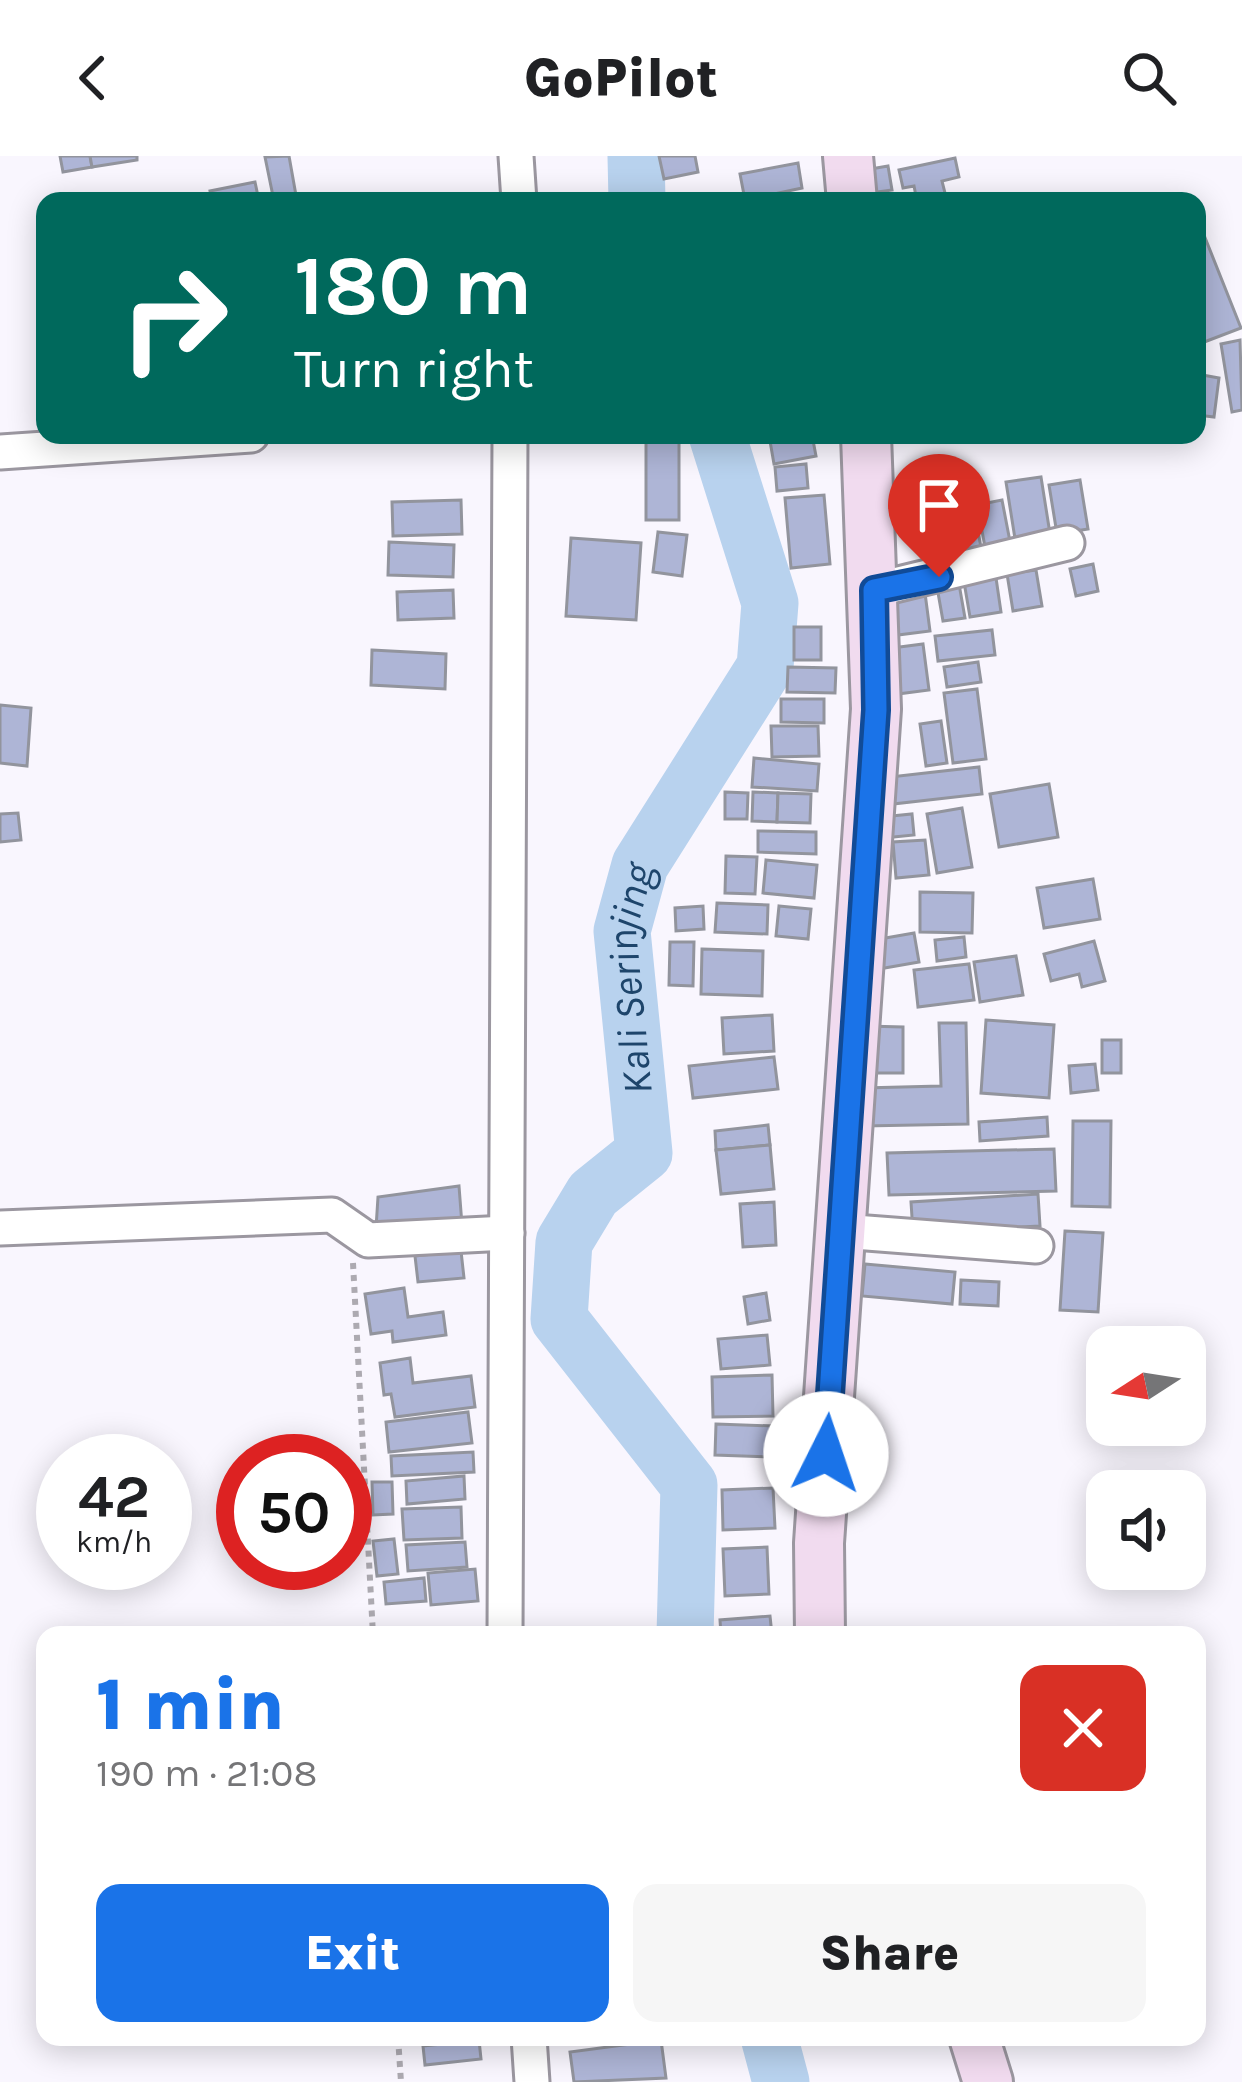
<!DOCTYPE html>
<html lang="en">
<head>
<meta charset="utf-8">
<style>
  :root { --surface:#fff; --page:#f6f6f6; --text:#202124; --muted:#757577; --accent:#1a73e8 }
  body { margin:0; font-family:Karla,sans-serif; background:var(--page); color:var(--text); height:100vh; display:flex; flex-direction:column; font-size:45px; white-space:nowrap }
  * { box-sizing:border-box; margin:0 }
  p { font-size:39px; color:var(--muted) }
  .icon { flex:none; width:66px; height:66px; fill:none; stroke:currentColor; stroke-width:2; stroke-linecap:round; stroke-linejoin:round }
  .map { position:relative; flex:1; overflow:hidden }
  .sheet { position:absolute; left:36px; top:1470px; width:1170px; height:420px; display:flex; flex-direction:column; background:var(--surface); border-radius:24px; box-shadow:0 6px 30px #0003 }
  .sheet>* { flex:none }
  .top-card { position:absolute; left:36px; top:36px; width:1170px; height:252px; border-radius:24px; box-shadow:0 6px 30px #0003; background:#00695c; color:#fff; overflow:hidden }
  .needle { width:78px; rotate:258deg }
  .tools { position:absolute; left:1086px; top:1170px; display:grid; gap:24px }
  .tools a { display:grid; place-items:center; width:120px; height:120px; border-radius:24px; background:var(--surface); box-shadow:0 6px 30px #0003; font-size:60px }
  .speed { position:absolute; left:36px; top:1278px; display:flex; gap:24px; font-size:60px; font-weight:700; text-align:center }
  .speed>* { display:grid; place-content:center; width:156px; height:156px; border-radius:50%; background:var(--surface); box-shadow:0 6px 30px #0003; line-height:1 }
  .speed small { font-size:30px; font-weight:400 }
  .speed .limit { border:18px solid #d22; background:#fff; color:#111 }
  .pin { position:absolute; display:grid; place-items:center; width:102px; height:102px; color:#fff; margin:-123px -51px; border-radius:50% 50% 50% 0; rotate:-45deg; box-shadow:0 0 12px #0007 }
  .pin .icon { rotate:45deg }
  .me { position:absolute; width:132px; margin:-66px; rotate:4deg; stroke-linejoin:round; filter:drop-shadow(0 0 9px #0008) }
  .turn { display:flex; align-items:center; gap:42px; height:252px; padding:0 60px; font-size:54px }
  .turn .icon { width:156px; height:156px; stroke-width:2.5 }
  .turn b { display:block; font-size:84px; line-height:102px }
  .round { display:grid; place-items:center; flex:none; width:126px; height:126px; border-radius:24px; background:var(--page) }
  .head { display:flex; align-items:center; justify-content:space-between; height:204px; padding:0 60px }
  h1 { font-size:72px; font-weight:800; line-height:90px; color:var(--accent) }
  .cta { display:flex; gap:24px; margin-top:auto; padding:24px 60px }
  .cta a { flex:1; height:138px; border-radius:24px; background:var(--accent); color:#fff; font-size:48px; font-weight:800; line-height:138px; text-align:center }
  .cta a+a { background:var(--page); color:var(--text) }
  header { display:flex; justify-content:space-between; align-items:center; height:156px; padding:0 60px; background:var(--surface); font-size:54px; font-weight:800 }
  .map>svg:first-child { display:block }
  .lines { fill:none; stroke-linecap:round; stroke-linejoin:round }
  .river { stroke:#b8d2ee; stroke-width:57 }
  .building { fill:#aeb5d6; stroke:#92949d; stroke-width:3 }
  .minor-casing { stroke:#9b97a0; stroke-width:39 }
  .secondary-casing { stroke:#9b97a0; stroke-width:54 }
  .path { stroke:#adaab1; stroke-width:6; stroke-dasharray:6 6; stroke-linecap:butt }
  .minor { stroke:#fff; stroke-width:33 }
  .secondary { stroke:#f1dbef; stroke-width:48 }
  .route-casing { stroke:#114b97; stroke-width:30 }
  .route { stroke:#1a73e8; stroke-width:21 }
  .labels { text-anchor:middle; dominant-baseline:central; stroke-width:9; stroke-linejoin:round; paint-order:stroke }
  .water-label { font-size:42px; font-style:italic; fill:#1e456b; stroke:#fff }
</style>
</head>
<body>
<header><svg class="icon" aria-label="back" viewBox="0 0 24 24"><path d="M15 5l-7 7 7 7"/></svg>GoPilot<svg class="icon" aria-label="search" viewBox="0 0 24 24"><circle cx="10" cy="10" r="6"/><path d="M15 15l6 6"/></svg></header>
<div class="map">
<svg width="1242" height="1926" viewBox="0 0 1242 1926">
  <rect width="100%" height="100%" fill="#f9f6fe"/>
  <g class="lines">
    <g class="river">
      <polyline points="636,0 637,45"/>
      <path id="s1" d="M 685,1479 L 689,1329 L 559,1163 L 564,1086 L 593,1038 L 644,997 L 622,775 L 640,709 L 765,511 L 770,447 L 717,279"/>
      <polyline points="769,1881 781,1926"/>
    </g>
  </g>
  <g class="building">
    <polygon points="60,0 90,0 92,11 63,16"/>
    <polygon points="90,0 137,0 137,4 92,11"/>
    <polygon points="289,0 297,45 274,45 265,1"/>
    <polygon points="659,0 695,0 698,16 664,23"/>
    <polygon points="955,2 959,21 942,25 947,45 917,45 914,30 903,32 899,14"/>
    <polygon points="798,7 802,32 745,44 740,18"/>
    <polygon points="888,10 892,34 863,38 859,15"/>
    <polygon points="255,26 259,45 212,45 210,35"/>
    <polygon points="1200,69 1241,172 1199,188 1197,70"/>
    <polygon points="1240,184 1242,254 1232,256 1221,188"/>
    <polygon points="1197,218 1219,222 1214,261 1197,259"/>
    <polygon points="812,279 816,300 774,308 770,285"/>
    <rect x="646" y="286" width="33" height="78"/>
    <polygon points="806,308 808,332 777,335 775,311"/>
    <polygon points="1041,321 1051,384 1016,389 1006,326"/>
    <polygon points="1080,324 1088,373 1057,378 1049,329"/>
    <polygon points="824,339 830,408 791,412 785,342"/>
    <polygon points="461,344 462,378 393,380 392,346"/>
    <polygon points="1002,344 1012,396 987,401 977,349"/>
    <polygon points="978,375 983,403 925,415 919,387"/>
    <polygon points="658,376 687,379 682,420 653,416"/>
    <polygon points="571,382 641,387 636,464 566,460"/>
    <polygon points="389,386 454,389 453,421 388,419"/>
    <polygon points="1093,408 1098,435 1076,440 1070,413"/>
    <polygon points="1036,414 1042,450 1013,455 1007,418"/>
    <polygon points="995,415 1001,456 970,461 963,420"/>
    <polygon points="959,428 965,462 943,465 937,431"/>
    <polygon points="453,434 454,462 398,464 397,436"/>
    <polygon points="925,437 930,475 890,480 885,442"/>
    <rect x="794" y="471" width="27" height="33"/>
    <polygon points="992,474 995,499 938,505 935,480"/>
    <polygon points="923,488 929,534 890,539 884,493"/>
    <polygon points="372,494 446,498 445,533 371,529"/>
    <polygon points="978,506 981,526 947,531 944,511"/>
    <polygon points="788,511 836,512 835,537 787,536"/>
    <polygon points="977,533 986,603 953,607 944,537"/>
    <polygon points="781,543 824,543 824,567 781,566"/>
    <polygon points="0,549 31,552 27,610 0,607"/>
    <polygon points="941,565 947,607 926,610 920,568"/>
    <polygon points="771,570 818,570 819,600 772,601"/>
    <polygon points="754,602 819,608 817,635 752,631"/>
    <polygon points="979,611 982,638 884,649 881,622"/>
    <polygon points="1049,628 1058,681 999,691 990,638"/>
    <polygon points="725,636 748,637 747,663 725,663"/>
    <polygon points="753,636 778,637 777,666 752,665"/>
    <polygon points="778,637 811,638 810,667 777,666"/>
    <polygon points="962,652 972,711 937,717 927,658"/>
    <polygon points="18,657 21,684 0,686 0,658"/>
    <polygon points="912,658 914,679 873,683 871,662"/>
    <polygon points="758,675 816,676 816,698 758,696"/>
    <polygon points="925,684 929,719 896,722 893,686"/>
    <polygon points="726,700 757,701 755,738 725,737"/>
    <polygon points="766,704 817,709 814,742 763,737"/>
    <polygon points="1093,723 1100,763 1044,772 1037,732"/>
    <polygon points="920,736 973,737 972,777 920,776"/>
    <polygon points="717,747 768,749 767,778 715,776"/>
    <polygon points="703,750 704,773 676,775 675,752"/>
    <polygon points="779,750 811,753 808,783 776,780"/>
    <polygon points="914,777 919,806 879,813 874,784"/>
    <polygon points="964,781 966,801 937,805 935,784"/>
    <polygon points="1094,785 1105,825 1082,831 1079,818 1051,825 1044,798"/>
    <polygon points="670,786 694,786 693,830 669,829"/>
    <polygon points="702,793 763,795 762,840 701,838"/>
    <polygon points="1016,800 1023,839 980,846 974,806"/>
    <polygon points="969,808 974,844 918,851 914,814"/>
    <polygon points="772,859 774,895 724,898 722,862"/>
    <polygon points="986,864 1054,869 1049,942 981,937"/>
    <polygon points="939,867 966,867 968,968 864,970 863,932 941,930"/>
    <polygon points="865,870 903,871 903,917 864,917"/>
    <rect x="1102" y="884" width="19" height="33"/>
    <polygon points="774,901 778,933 693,942 689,910"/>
    <polygon points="1095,908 1098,934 1071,937 1069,910"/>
    <polygon points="1047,961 1048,980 980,985 979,966"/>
    <polygon points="1073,965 1111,965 1110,1051 1072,1050"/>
    <polygon points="768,969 770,989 716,994 715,975"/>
    <polygon points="770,989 774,1033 721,1038 716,994"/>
    <polygon points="1054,993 1056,1035 889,1039 887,997"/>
    <polygon points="459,1030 462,1069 376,1072 378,1041"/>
    <polygon points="1038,1038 1040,1070 913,1077 911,1046"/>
    <polygon points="774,1046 776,1089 743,1091 740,1048"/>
    <polygon points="1065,1075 1103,1077 1098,1156 1060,1154"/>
    <polygon points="461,1095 464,1122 418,1126 415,1100"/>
    <polygon points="865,1108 955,1116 952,1148 862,1140"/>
    <polygon points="961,1124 999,1126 998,1150 960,1148"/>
    <polygon points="404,1132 408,1161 443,1156 446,1179 393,1186 392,1175 371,1178 365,1138"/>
    <polygon points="766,1137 770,1164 748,1168 744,1141"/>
    <polygon points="767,1179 770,1209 721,1213 718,1183"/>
    <polygon points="410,1202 413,1227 471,1220 475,1251 395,1261 391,1238 384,1239 380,1207"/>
    <polygon points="772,1219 773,1260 713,1261 712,1221"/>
    <polygon points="468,1256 472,1287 389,1296 386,1266"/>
    <polygon points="716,1268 773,1270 771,1301 715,1299"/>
    <polygon points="473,1296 474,1316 392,1320 391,1300"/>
    <polygon points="464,1320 465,1343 407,1348 406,1325"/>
    <polygon points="372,1326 392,1326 393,1358 373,1359"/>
    <polygon points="773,1332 775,1372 723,1374 722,1334"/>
    <polygon points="461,1351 462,1382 404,1384 402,1353"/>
    <polygon points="394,1383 398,1418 377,1420 373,1385"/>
    <polygon points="465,1386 467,1411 408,1415 406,1389"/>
    <polygon points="767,1391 769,1438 725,1440 723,1393"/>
    <polygon points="475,1413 478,1445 431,1449 428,1417"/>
    <polygon points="424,1422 426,1445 386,1448 384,1426"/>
    <polygon points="770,1460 772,1479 721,1479 720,1464"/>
    <polygon points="479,1884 481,1903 425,1909 423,1890"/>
    <polygon points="661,1884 666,1922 574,1926 570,1896"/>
  </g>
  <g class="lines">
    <defs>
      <g id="minor">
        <polyline points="516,0 519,45"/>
        <polyline points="0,296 251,279"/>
        <polyline points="874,434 1067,387"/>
        <polyline points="0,1072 332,1059 368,1084 507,1077"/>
        <polyline points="841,1075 1036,1090"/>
        <polyline points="505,1479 510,279"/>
        <polyline points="529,1881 532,1926"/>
      </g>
      <g id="secondary">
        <polyline points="848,0 852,45"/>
        <polyline points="820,1479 819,1387 876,553 866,279"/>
        <polyline points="974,1881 988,1926"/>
      </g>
    </defs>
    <use href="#minor" class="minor-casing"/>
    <use href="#secondary" class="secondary-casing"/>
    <g class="path">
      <polyline points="353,1107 373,1479"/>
      <polyline points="398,1881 401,1926"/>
    </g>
    <use href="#minor" class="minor"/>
    <use href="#secondary" class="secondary"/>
  </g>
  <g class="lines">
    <defs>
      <polyline id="route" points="826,1298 876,554 874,434 939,421"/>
    </defs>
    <use href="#route" class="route-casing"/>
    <use href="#route" class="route"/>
  </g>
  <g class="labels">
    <g class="water-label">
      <text stroke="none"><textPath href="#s1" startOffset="735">Kali Serinjing</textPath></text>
    </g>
  </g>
</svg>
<div class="tools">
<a><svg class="needle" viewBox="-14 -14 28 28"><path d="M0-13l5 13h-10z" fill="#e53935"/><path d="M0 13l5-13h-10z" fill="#757577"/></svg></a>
<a><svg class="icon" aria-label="sound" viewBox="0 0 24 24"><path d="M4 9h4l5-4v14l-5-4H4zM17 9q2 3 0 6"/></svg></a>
</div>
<div class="speed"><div>42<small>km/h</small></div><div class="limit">50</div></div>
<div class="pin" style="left:939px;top:421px;background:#d93025"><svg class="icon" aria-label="arrive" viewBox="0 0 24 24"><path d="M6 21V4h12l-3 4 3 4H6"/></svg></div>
<svg class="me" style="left:826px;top:1298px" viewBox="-20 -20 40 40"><circle r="19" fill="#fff"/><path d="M0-13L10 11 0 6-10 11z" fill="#1a73e8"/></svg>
<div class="top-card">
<div class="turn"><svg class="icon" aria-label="right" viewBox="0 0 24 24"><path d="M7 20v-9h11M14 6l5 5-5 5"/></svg><div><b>180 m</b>Turn right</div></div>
</div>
<section class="sheet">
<div class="head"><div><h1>1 min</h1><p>190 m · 21:08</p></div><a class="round" style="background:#d93025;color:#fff"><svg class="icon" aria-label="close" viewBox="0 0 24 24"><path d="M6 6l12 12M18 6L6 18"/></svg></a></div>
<div class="cta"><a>Exit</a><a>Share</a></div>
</section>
</div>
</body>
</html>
